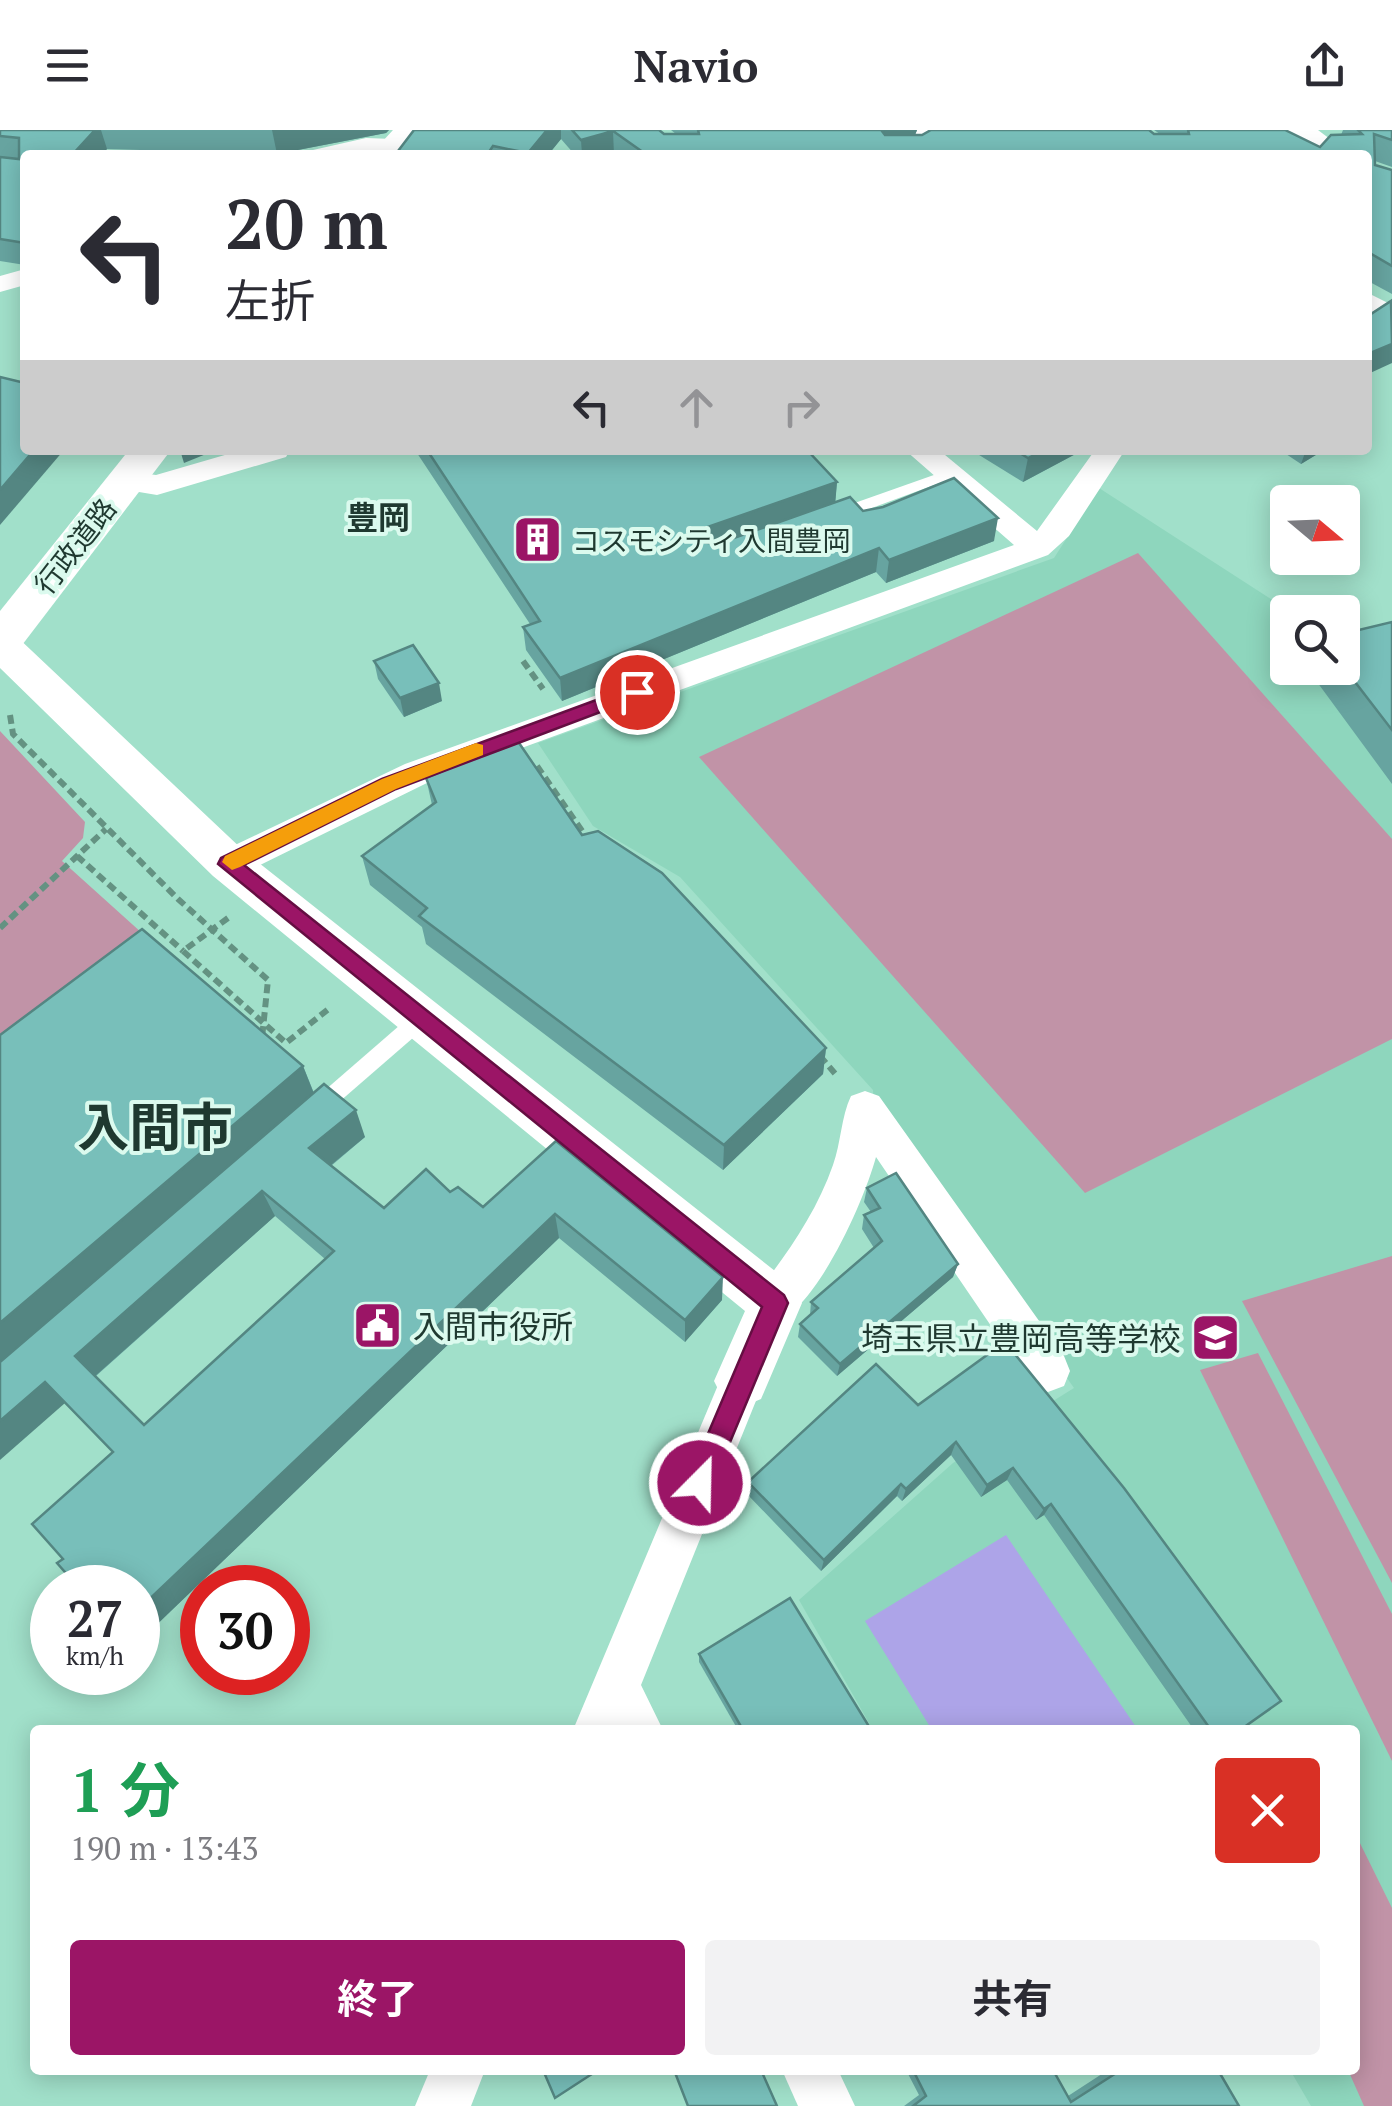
<!DOCTYPE html>
<html lang="ja">
<head>
<meta charset="utf-8">
<style>
  :root { --surface:#fff; --page:#f2f2f3; --text:#2b2b33; --muted:#7c7c81; --accent:#9b1566 }
  body { margin:0; font-family:"PT Serif","Noto Sans JP",serif; background:var(--page); color:var(--text); height:100vh; display:flex; flex-direction:column; font-size:38px; white-space:nowrap }
  * { box-sizing:border-box; margin:0 }
  p { font-size:32px; color:var(--muted) }
  .icon { flex:none; width:55px; height:55px; fill:none; stroke:currentColor; stroke-width:2; stroke-linecap:round; stroke-linejoin:round }
  .map { position:relative; flex:1; overflow:hidden }
  .details { position:absolute; left:30px; top:1595px; width:1330px; height:350px; display:flex; flex-direction:column; background:var(--surface); border-radius:10px; box-shadow:0 5px 25px #0003 }
  .details>* { flex:none }
  .banner { position:absolute; left:20px; top:20px; width:1352px; height:305px; border-radius:10px; box-shadow:0 5px 25px #0003; background:#fff; color:var(--text); overflow:hidden }
  .needle { width:65px; rotate:109deg }
  .fabs { position:absolute; left:1270px; top:355px; display:grid; gap:20px }
  .fabs a { display:grid; place-items:center; width:90px; height:90px; border-radius:10px; background:var(--surface); box-shadow:0 5px 25px #0003; font-size:50px }
  .speed { position:absolute; left:30px; top:1435px; display:flex; gap:20px; font-size:50px; font-weight:700; text-align:center }
  .speed>* { display:grid; place-content:center; width:130px; height:130px; border-radius:50%; background:var(--surface); box-shadow:0 5px 25px #0003; line-height:1 }
  .speed small { font-size:25px; font-weight:400 }
  .speed .limit { border:15px solid #d22; background:#fff; color:#111 }
  .pin { position:absolute; display:grid; place-items:center; width:85px; height:85px; color:#fff; margin:-42px; border:5px solid #fff; border-radius:50%; box-shadow:0 2px 10px #0007 }
  .me { position:absolute; width:110px; margin:-55px; rotate:23deg; stroke-linejoin:round; filter:drop-shadow(0 0 8px #0008) }
  .turn { display:flex; align-items:center; gap:35px; height:210px; padding:0 40px; font-size:45px }
  .turn .icon { width:130px; height:130px; stroke-width:2.5 }
  .turn b { display:block; font-size:70px; line-height:85px }
  .lanes { display:flex; align-items:center; height:95px; padding:0 40px; background:#0003; justify-content:center; gap:50px; direction:ltr }
  .lanes .off { opacity:.35 }
  .round { display:grid; place-items:center; flex:none; width:105px; height:105px; border-radius:10px; background:var(--page) }
  .overview { display:flex; align-items:center; justify-content:space-between; height:170px; padding:0 40px }
  h1 { font-size:60px; font-weight:700; line-height:75px; color:#1e9e55 }
  .action { display:flex; gap:20px; margin-top:auto; padding:20px 40px }
  .action a { flex:1; height:115px; border-radius:10px; background:var(--accent); color:#fff; font-size:40px; font-weight:700; line-height:115px; text-align:center }
  .action a+a { background:var(--page); color:var(--text) }
  header { display:flex; justify-content:space-between; align-items:center; height:130px; padding:0 40px; background:var(--surface); font-size:45px; font-weight:700 }
  .map>svg:first-child { display:block }
  .built { fill:#8ed6bd }
  .green { fill:#c193a7 }
  .water { fill:#ada4e8 }
  .lines { fill:none; stroke-linecap:round; stroke-linejoin:round }
  .path { stroke:#649282; stroke-width:6; stroke-dasharray:9 5; stroke-linecap:butt }
  .service { fill:#fff; fill-rule:evenodd }
  .minor { fill:#fff; fill-rule:evenodd }
  .tertiary { fill:#fff; fill-rule:evenodd }
  .secondary { fill:#fff; fill-rule:evenodd }
  .trunk { fill:#fff; fill-rule:evenodd }
  .wall { fill:#67a4a0; fill-rule:evenodd }
  .shaded-wall { fill:#548682 }
  .building { fill:#78bfba; stroke:#548682; stroke-width:2.5; fill-rule:evenodd }
  .route { fill:#9b1566; stroke:#650e42; stroke-width:2.5 }
  .slow { fill:#f59e0b }
  .labels { text-anchor:middle; dominant-baseline:central; stroke-width:8; stroke-linejoin:round; paint-order:stroke }
  .far-poi-label { font-size:28px; fill:#1f3930; stroke:#dbfaee; text-anchor:start }
  .far-street-label { font-size:28px; fill:#1f3930; stroke:#dbfaee }
  .far-quarter-label { font-size:32px; font-weight:bold; fill:#1f3930; stroke:#dbfaee }
  .poi-label { font-size:32px; fill:#1f3930; stroke:#dbfaee; text-anchor:start }
  .town-label { font-size:52px; font-weight:bold; fill:#1f3930; stroke:#dbfaee }
</style>
</head>
<body>
<header><svg class="icon" aria-label="menu" viewBox="0 0 24 24"><path d="M4 6h16M4 12h16M4 18h16"/></svg>Navio<svg class="icon" aria-label="share" viewBox="0 0 24 24"><path d="M12 15V3M7 8l5-5 5 5M5 13v7h14v-7"/></svg></header>
<div class="map">
<svg width="1392" height="1976" viewBox="0 0 1392 1976">
  <rect width="100%" height="100%" fill="#a1e0ca"/>
  <polygon class="built" points="1099,358 1291,482 1288,482 1288,538 1342,538 1392,507 1392,1976 1311,1976 1290,1940 1355,1940 1355,1600 873,1600 799,1470 953,1333 1074,1258 874,973 873,960 680,747 593,696 538,613 1054,428"/>
  <g class="green">
    <polygon points="1138,423 1392,709 1392,909 1085,1063 699,627"/>
    <polygon points="0,601 85,692 83,708 62,731 163,822 0,946"/>
    <polygon points="1392,1126 1392,1453 1242,1171"/>
    <polygon points="1258,1223 1392,1484 1392,1631 1200,1240"/>
    <polygon points="1355,1703 1392,1778 1392,1976 1364,1976 1348,1940 1355,1940"/>
  </g>
  <polygon class="water" points="1006,1405 1138,1600 932,1600 865,1491"/>
  <g class="lines">
    <g class="path">
      <polyline points="523,531 543,559"/>
      <polyline points="10,585 13,604 178,769 268,850 262,908"/>
      <polyline points="537,636 587,708"/>
      <polyline points="77,726 183,821"/>
      <polyline points="228,788 183,821 286,913 331,877"/>
      <polyline points="0,798 106,699"/>
      <polyline points="820,926 838,947"/>
    </g>
    <g class="service">
      <polygon points="948,340 956,345 953,348 842,389 832,389 829,385 832,381"/>
      <polygon points="422,880 429,882 432,888 429,894 323,986 309,986 306,980 309,974 415,882"/>
    </g>
    <g class="minor">
      <polygon points="910,0 950,0 938,7 913,5"/>
      <polygon points="366,8 394,9 407,17 394,25 309,25 313,20"/>
      <polygon points="25,139 25,155 0,162 0,146"/>
      <polygon points="1368,163 1392,175 1392,196 1368,183"/>
      <polygon points="242,320 290,320 286,327 157,365 115,358 111,351 126,341 156,345"/>
      <polygon points="905,320 939,320 1037,401 1095,320 1125,320 1069,406 1048,425 429,652 242,744 229,748 216,744 211,734 216,724 405,634 1014,415"/>
      <path d="M 865,961 L 879,966 L 1064,1226 L 1070,1241 L 1064,1256 L 1048,1262 L 1032,1256 L 876,1027 C 864,1071 818,1176 775,1193 L 760,1187 L 754,1173 L 760,1159 C 789,1121 817,1081 833,1035 C 841,1013 841,987 851,966 Z"/>
      <polygon points="742,1230 758,1236 764,1251 641,1555 663,1600 573,1600 726,1236"/>
      <polygon points="430,1940 485,1940 471,1976 415,1976"/>
      <polygon points="782,1940 838,1940 855,1976 798,1976"/>
    </g>
    <polygon class="tertiary" points="0,500 14,504 245,722 794,1156 802,1173 761,1269 742,1277 723,1269 714,1251 745,1181 213,746 0,538"/>
    <polygon class="secondary" points="1277,0 1318,0 1351,25 1310,25"/>
    <g class="trunk">
      <polygon points="393,0 429,0 407,25 370,25"/>
      <polygon points="129,320 171,320 16,523 0,528 0,481"/>
    </g>
  </g>
  <g class="wall">
    <polygon points="0,0 389,0 386,3 277,24 107,19 101,25 25,25 25,135 0,131"/>
    <polygon points="414,0 659,0 664,4 676,4 671,0 917,0 915,5 1160,4 1154,0 1285,0 1320,17 1341,5 1343,0 1392,0 1392,37 1375,31 1375,35 1392,40 1392,164 1368,151 1368,25 575,25 561,9 548,25 395,25"/>
    <polygon points="415,320 807,320 837,352 835,372 863,381 994,411 886,453 876,442 562,571 526,520 523,497 530,494"/>
    <polygon points="971,320 1083,320 1023,352"/>
    <polygon points="1280,320 1324,320 1301,334"/>
    <polygon points="1392,492 1392,654 1309,541 1310,538 1342,538 1342,504"/>
    <polygon points="374,531 442,571 404,587 378,549"/>
    <polygon points="426,648 582,705 826,918 823,944 723,1040 426,814 422,797 370,755 362,726 432,675"/>
    <path d="M 303,936 L 314,963 L 365,1007 L 331,1036 L 384,1078 L 450,1062 L 483,1077 L 556,1011 L 722,1170 L 685,1212 L 559,1108 L 148,1503 L 63,1429 L 113,1322 L 65,1273 ZM 275,1086 L 325,1129 L 144,1295 L 96,1246 Z"/>
    <polygon points="867,1058 958,1134 953,1147 837,1246 798,1207 800,1194 810,1185 811,1172 874,1118 862,1099 864,1085 871,1082 864,1072"/>
    <polygon points="1005,1212 1240,1600 1194,1600 1044,1385 1036,1390 1007,1350 981,1367 951,1325 902,1371 897,1366 821,1441 747,1364 748,1352 918,1275"/>
    <polygon points="699,1524 868,1600 738,1600 699,1532"/>
    <polygon points="906,1940 1053,1940 1068,1966 1108,1940 1218,1940 1239,1976 904,1976 919,1965"/>
  </g>
  <g class="shaded-wall">
    <polygon points="95,0 101,0 107,19 101,25 72,25"/>
    <polygon points="272,0 389,0 386,3 277,24"/>
    <polygon points="547,0 561,0 561,9 548,25 528,25"/>
    <polygon points="883,0 917,0 915,5 879,24"/>
    <polygon points="613,1 614,25 582,25 581,10"/>
    <polygon points="1392,214 1392,233 1368,244 1368,224"/>
    <polygon points="34,320 64,320 0,395 0,360"/>
    <polygon points="180,320 216,320 184,333"/>
    <polygon points="1044,320 1083,320 1023,352 1028,328"/>
    <polygon points="1306,320 1324,320 1301,334"/>
    <polygon points="837,352 835,376 700,436 700,412 702,399"/>
    <polygon points="998,388 994,411 886,453 889,430"/>
    <polygon points="879,418 876,442 562,571 560,548"/>
    <polygon points="439,553 442,571 404,587 400,568"/>
    <polygon points="826,918 823,944 723,1040 724,1015"/>
    <polygon points="303,936 314,964 0,1234 0,1193"/>
    <polygon points="356,980 365,1007 320,1044 309,1018"/>
    <polygon points="262,1061 275,1086 94,1247 75,1226"/>
    <polygon points="555,1084 559,1108 148,1503 138,1495 138,1480"/>
    <polygon points="958,1134 953,1147 837,1246 840,1234"/>
    <polygon points="723,1147 722,1170 685,1212 685,1190"/>
    <polygon points="45,1252 65,1273 0,1330 0,1291"/>
    <polygon points="956,1312 951,1325 902,1371 906,1359"/>
    <polygon points="1013,1338 1007,1350 981,1367 987,1355"/>
    <polygon points="901,1354 897,1366 821,1441 824,1430"/>
    <polygon points="1051,1374 1044,1385 1036,1390 1044,1379"/>
  </g>
  <g class="building">
    <polygon points="0,0 95,0 72,25 25,25 25,113 0,109 0,27 19,29 19,8 0,6"/>
    <polygon points="414,0 547,0 528,23 493,16 487,25 395,25"/>
    <polygon points="572,0 659,0 664,4 699,4 698,0 883,0 882,1 885,5 922,5 931,0 1149,0 1154,4 1189,4 1188,0 1285,0 1320,17 1331,5 1362,4 1358,0 1392,0 1392,10 1374,4 1375,35 1392,40 1392,136 1368,122 1368,25 647,25 613,1 581,10"/>
    <polygon points="1391,171 1392,214 1368,224 1368,186"/>
    <polygon points="0,247 25,253 25,320 34,320 0,360"/>
    <polygon points="427,320 807,320 837,352 702,399 700,412 717,414 850,367 863,381 883,377 954,348 998,388 889,430 879,418 560,548 523,497 540,491"/>
    <polygon points="1015,320 1044,320 1028,328"/>
    <polygon points="1392,492 1392,600 1342,535 1342,504"/>
    <polygon points="413,515 439,553 400,568 374,531"/>
    <polygon points="517,610 582,705 598,701 662,743 826,918 724,1015 419,786 427,778 362,726 436,672 426,648"/>
    <polygon points="142,799 303,936 0,1193 0,905"/>
    <path d="M 324,954 L 356,980 L 309,1018 L 384,1078 L 426,1039 L 450,1062 L 458,1057 L 483,1077 L 556,1011 L 723,1147 L 685,1190 L 555,1084 L 138,1480 L 138,1458 L 79,1458 L 57,1433 L 63,1429 L 32,1394 L 113,1322 L 45,1252 L 0,1291 L 0,1232 ZM 262,1061 L 334,1121 L 144,1295 L 75,1226 Z"/>
    <polygon points="896,1043 958,1134 840,1234 800,1194 818,1178 811,1172 882,1111 864,1085 880,1078 867,1058"/>
    <polygon points="1005,1212 1124,1358 1281,1571 1240,1600 1211,1600 1051,1374 1044,1379 1013,1338 987,1355 956,1312 906,1359 901,1354 824,1430 748,1352 876,1234 918,1275"/>
    <polygon points="790,1468 870,1598 866,1600 743,1600 699,1524"/>
    <polygon points="543,1940 598,1940 555,1968"/>
    <polygon points="674,1940 761,1940 777,1976 688,1976"/>
    <polygon points="913,1940 1053,1940 1071,1972 1121,1940 1218,1940 1239,1976 913,1976 926,1966"/>
  </g>
  <polygon class="route" points="637,555 646,562 643,566 396,659 244,735 784,1165 788,1173 713,1353 709,1362 700,1365 691,1362 687,1353 762,1177 218,734 221,728 382,649"/>
  <polygon class="slow" points="476,613 483,615 483,625 396,659 240,737 232,740 222,732 225,726 382,649"/>
  <defs>
    <symbol id="building-square" viewBox="-11 -11 22 22"><rect x="-9" y="-9" width="18" height="18" rx="4" fill="#9b1566" stroke="#dbfaee"/><path d="M-4-6H4V6H1V3H-1V6H-4ZM-2.5-4.3h1.7v1.8h-1.7ZM.8-4.3h1.7v1.8H.8ZM-2.5-1h1.7V.8h-1.7ZM.8-1h1.7V.8H.8Z" fill="#fff"/></symbol>
    <symbol id="civic-square" viewBox="-11 -11 22 22"><rect x="-9" y="-9" width="18" height="18" rx="4" fill="#9b1566" stroke="#dbfaee"/><path d="M-.6-6.5H3V-4.5H.6V-3L4-1V1h2V6H-6V1h2V-1L-.6-3ZM-1.2 2.5V6h2.4V2.5Z" fill="#fff"/></symbol>
    <symbol id="school-square" viewBox="-11 -11 22 22"><rect x="-9" y="-9" width="18" height="18" rx="4" fill="#9b1566" stroke="#dbfaee"/><path d="M0-5L7-2L0 1L-7-2ZM-4 1L0 2.5L4 1V4Q0 6-4 4Z" fill="#fff"/></symbol>
  </defs>
  <g fill-rule="evenodd">
    <use href="#building-square" x="510" y="382" width="55" height="55"/>
    <use href="#civic-square" x="350" y="1168" width="55" height="55"/>
    <use href="#school-square" x="1188" y="1180" width="55" height="55"/>
  </g>
  <g class="labels">
    <g class="far-poi-label">
      <text x="572" y="410">コスモシティ入間豊岡</text>
    </g>
    <g class="far-street-label">
      <text transform="translate(75 416) rotate(-52)">行政道路</text>
    </g>
    <g class="far-quarter-label">
      <text x="378" y="387">豊岡</text>
    </g>
    <g class="poi-label">
      <text x="413" y="1196">入間市役所</text>
      <text x="1181" y="1208" text-anchor="end">埼玉県立豊岡高等学校</text>
    </g>
    <g class="town-label">
      <text x="155" y="996">入間市</text>
    </g>
  </g>
</svg>
<div class="fabs">
<a><svg class="needle" viewBox="-14 -14 28 28"><path d="M0-13l5 13h-10z" fill="#e53935"/><path d="M0 13l5-13h-10z" fill="#7c7c81"/></svg></a>
<a><svg class="icon" aria-label="search" viewBox="0 0 24 24"><circle cx="10" cy="10" r="6"/><path d="M15 15l6 6"/></svg></a>
</div>
<div class="speed"><div>27<small>km/h</small></div><div class="limit">30</div></div>
<div class="pin" style="left:637px;top:562px;background:#d93025"><svg class="icon" aria-label="arrive" viewBox="0 0 24 24"><path d="M6 21V4h12l-3 4 3 4H6"/></svg></div>
<svg class="me" style="left:700px;top:1353px" viewBox="-20 -20 40 40"><circle r="17" fill="#9b1566" stroke="#fff" stroke-width="3"/><path d="M0-11L8 9 0 5-8 9z" fill="#fff"/></svg>
<div class="banner">
<div class="turn"><svg class="icon" aria-label="left" viewBox="0 0 24 24"><path d="M17 20v-9H6M10 6l-5 5 5 5"/></svg><div><b>20 m</b>左折</div></div>
<div class="lanes"><svg class="icon" aria-label="left" viewBox="0 0 24 24"><path d="M17 20v-9H6M10 6l-5 5 5 5"/></svg><svg class="icon off" aria-label="ahead" viewBox="0 0 24 24"><path d="M12 20V5M6 11l6-6 6 6"/></svg><svg class="icon off" aria-label="right" viewBox="0 0 24 24"><path d="M7 20v-9h11M14 6l5 5-5 5"/></svg></div>
</div>
<section class="details">
<div class="overview"><div><h1>1 分</h1><p>190 m · 13:43</p></div><a class="round" style="background:#d93025;color:#fff"><svg class="icon" aria-label="close" viewBox="0 0 24 24"><path d="M6 6l12 12M18 6L6 18"/></svg></a></div>
<div class="action"><a>終了</a><a>共有</a></div>
</section>
</div>
</body>
</html>
